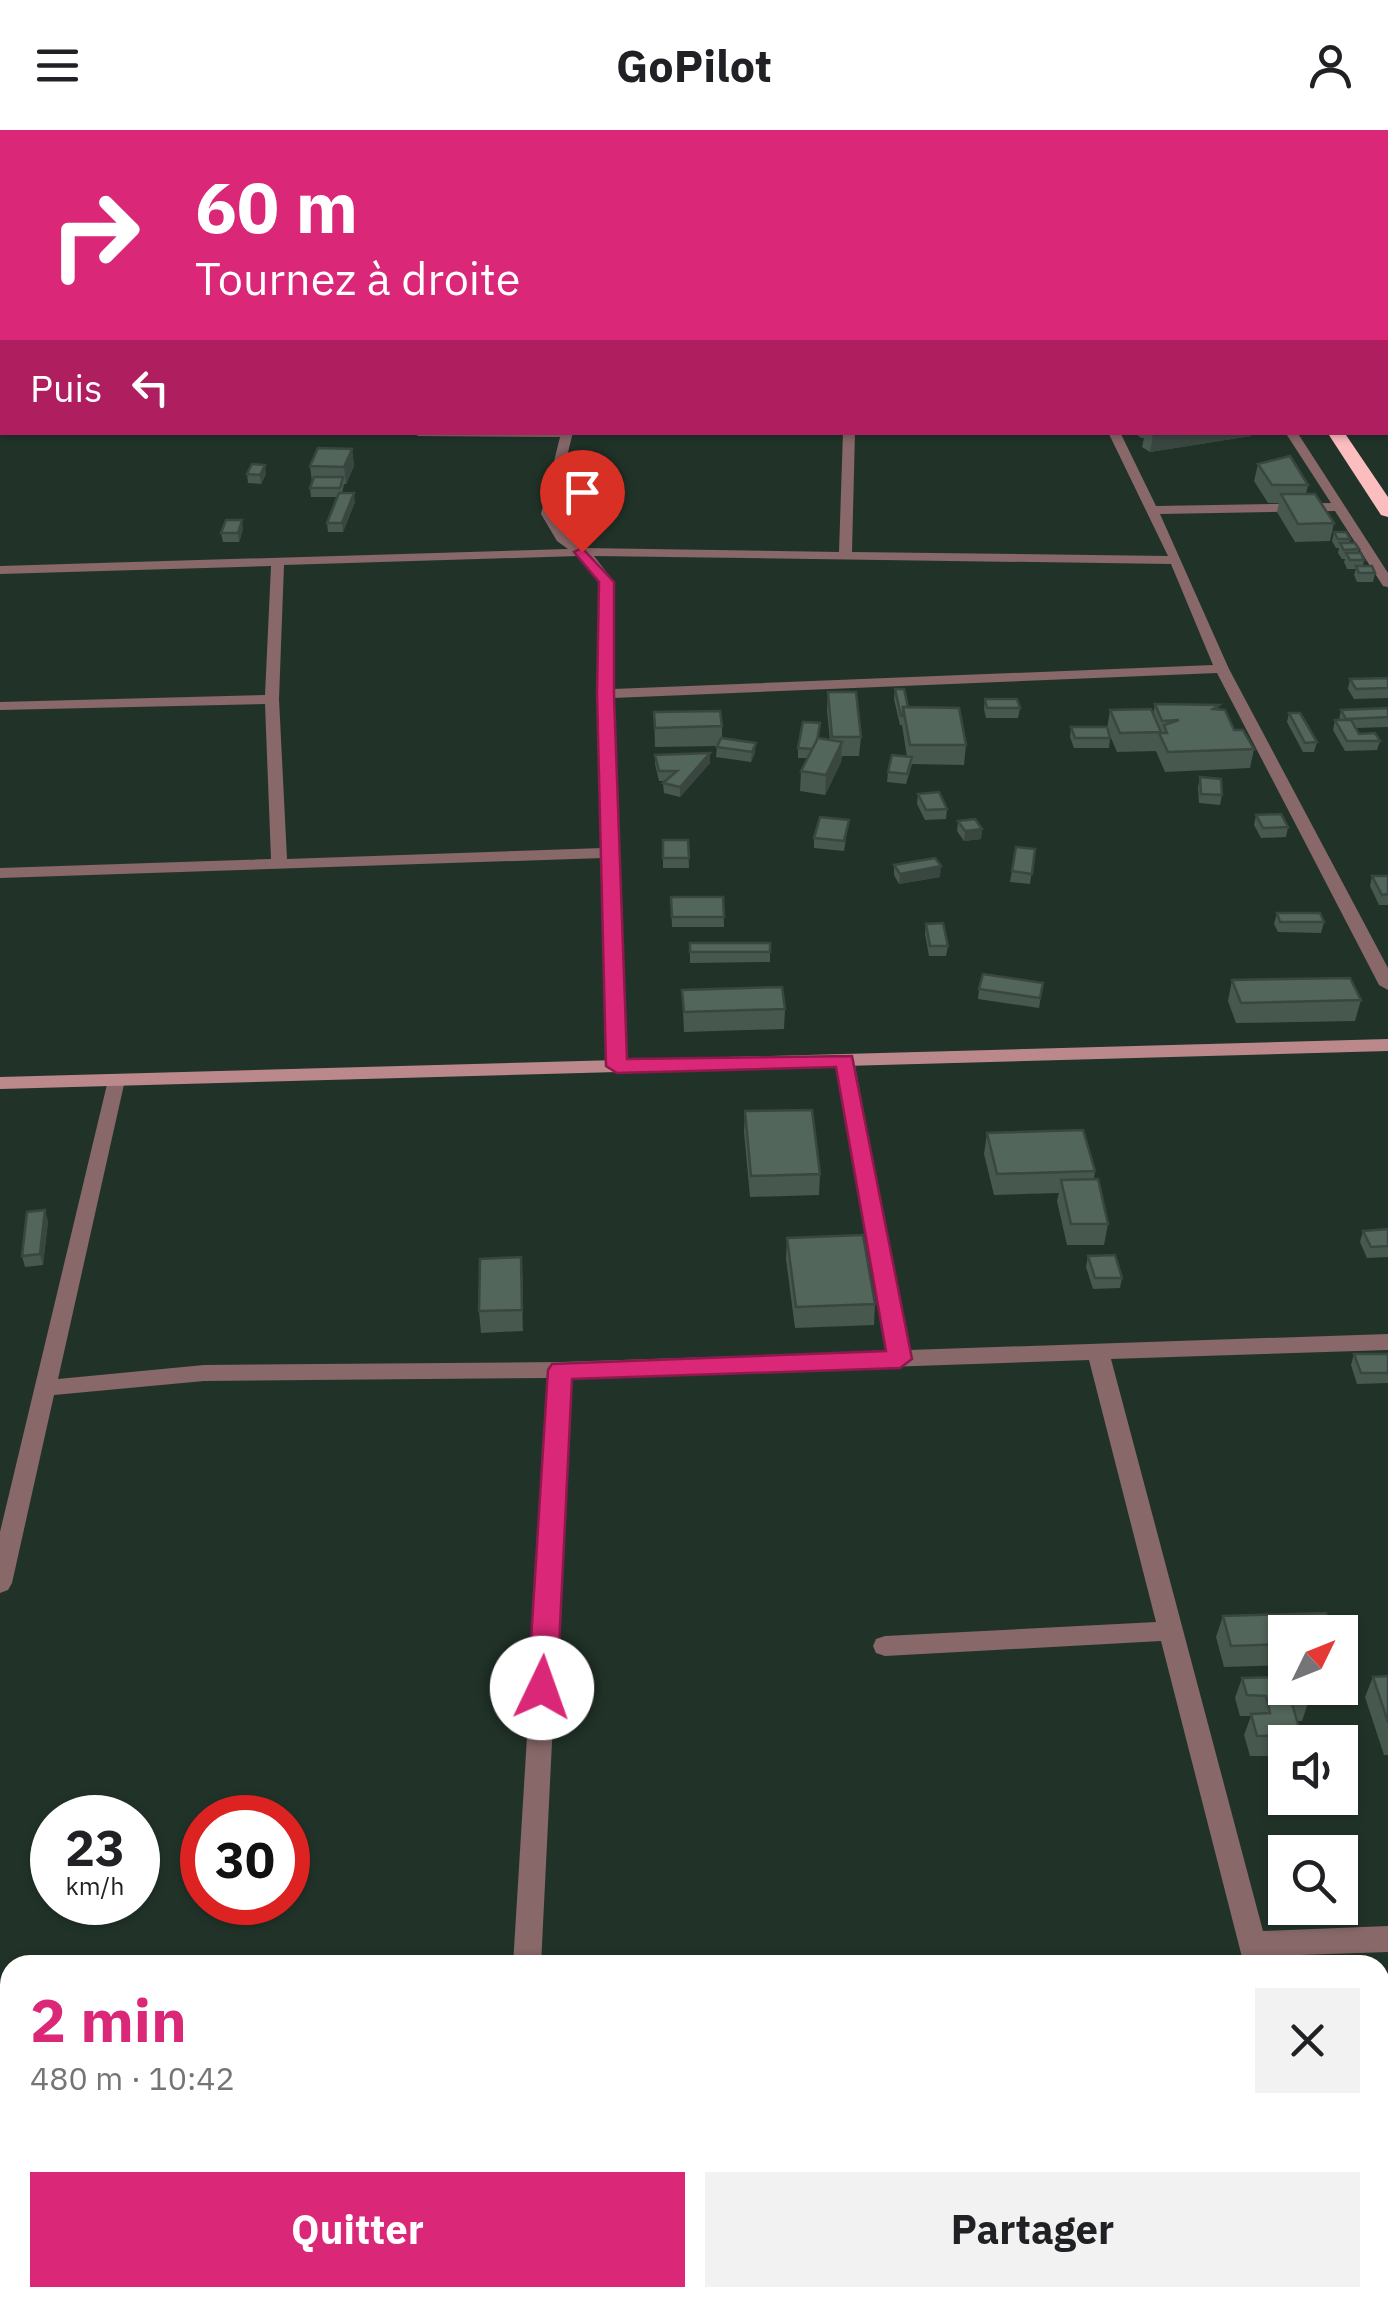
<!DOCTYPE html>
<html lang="fr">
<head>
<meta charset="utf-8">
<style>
  :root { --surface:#fff; --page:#f2f2f2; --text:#202124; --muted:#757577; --accent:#db2777 }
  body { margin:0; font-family:"IBM Plex Sans",sans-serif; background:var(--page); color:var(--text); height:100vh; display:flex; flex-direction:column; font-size:38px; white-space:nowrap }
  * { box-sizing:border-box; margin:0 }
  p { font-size:32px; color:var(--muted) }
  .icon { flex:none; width:55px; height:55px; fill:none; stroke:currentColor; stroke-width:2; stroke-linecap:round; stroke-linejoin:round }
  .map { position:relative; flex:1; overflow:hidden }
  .panel { position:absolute; left:0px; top:1825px; width:1390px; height:352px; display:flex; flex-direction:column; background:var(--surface); border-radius:30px 30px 0 0; box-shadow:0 2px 8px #0004 }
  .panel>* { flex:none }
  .top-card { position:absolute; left:0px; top:0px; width:1390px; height:305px; box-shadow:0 2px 8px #0004; background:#db2777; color:#fff; overflow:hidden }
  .needle { width:65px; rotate:47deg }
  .fabs { position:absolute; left:1268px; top:1485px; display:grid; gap:20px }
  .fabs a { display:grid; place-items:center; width:90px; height:90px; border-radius:0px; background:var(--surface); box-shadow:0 2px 8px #0004; font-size:50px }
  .speed { position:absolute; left:30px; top:1665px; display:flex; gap:20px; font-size:50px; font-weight:700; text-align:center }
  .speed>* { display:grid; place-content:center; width:130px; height:130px; border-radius:50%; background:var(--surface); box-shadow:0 2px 8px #0004; line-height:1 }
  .speed small { font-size:25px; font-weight:400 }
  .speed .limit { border:15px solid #d22; background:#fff; color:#111 }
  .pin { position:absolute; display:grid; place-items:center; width:85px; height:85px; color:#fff; margin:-102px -42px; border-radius:50% 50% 50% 0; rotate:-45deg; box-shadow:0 0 10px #0007 }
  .pin .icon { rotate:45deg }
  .me { position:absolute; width:110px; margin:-55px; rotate:3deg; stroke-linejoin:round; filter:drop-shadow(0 0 8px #0008) }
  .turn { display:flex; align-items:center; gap:35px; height:210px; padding:0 30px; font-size:45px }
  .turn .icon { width:130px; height:130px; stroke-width:2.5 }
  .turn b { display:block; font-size:70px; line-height:85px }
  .then { display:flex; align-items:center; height:95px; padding:0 30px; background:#0003; gap:20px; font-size:38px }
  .round { display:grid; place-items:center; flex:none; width:105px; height:105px; border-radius:0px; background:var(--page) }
  .summary { display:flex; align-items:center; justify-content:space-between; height:170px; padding:0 30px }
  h1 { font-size:60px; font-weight:700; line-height:75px; color:var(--accent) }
  .button { display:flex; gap:20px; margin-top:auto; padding:20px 30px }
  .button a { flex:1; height:115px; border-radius:0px; background:var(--accent); color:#fff; font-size:40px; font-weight:700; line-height:115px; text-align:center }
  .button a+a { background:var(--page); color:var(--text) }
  header { display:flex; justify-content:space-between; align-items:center; height:130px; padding:0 30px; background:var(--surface); font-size:45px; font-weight:700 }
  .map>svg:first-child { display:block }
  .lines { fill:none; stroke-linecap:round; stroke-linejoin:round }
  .street { fill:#886869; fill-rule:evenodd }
  .secondary { fill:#bb898b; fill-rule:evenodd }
  .highway { fill:#fcbdbf; fill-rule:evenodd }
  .wall { fill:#47584e }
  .shaded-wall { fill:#3a4740 }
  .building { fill:#53665b; stroke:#3a4740; stroke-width:2.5 }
  .route { fill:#db2777; stroke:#8e194d; stroke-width:2.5 }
</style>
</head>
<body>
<header><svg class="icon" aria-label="menu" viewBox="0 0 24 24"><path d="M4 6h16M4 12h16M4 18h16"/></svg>GoPilot<svg class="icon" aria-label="person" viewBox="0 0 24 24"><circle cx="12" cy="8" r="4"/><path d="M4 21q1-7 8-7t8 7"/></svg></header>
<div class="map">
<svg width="1388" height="2176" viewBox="0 0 1388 2176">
  <rect width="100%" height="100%" fill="#213329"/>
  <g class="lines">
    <g class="street">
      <polygon points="295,0 307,0 308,2 298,2"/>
      <polygon points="958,0 966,0 967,2 959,2"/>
      <polygon points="1089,0 1098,0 1099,2 1091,2"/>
      <polygon points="1214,0 1223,0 1224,2 1216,2"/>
      <rect x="0" y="21" width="2" height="6"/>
      <polygon points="0,61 2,62 2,69 0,68"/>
      <polygon points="2,83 2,89 0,90 0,84"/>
      <polygon points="0,292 2,293 2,300 0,300"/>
      <path d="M 412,302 L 573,302 L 553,384 L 567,405 L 584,418 L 839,422 L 843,302 L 855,302 L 852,422 L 1168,426 L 1108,302 L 1120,302 L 1156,376 L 1331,373 L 1285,302 L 1297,302 L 1388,443 L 1388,457 L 1383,456 L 1335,381 L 1160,384 L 1229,539 L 1388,838 L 1388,860 L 1379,855 L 1217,543 L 613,568 L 626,936 L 617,942 L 608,936 L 603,728 L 0,748 L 0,738 L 271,729 L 265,574 L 0,580 L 0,572 L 265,565 L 271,436 L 0,444 L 0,436 L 568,419 L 557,411 L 541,384 L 560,307 L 418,306 ZM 578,426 L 600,452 L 603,718 L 287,729 L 279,569 L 284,435 ZM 594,426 L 1171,434 L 1213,535 L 613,559 L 614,452 Z"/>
      <polygon points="845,924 854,930 909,1220 1388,1204 1388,1220 1111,1229 1263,1801 1388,1796 1388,1822 1270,1826 1272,1835 1244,1835 1161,1511 885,1526 876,1523 873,1516 876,1509 885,1506 1156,1492 1089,1230 570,1248 541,1835 513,1835 549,1248 204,1251 54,1265 12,1453 8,1460 0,1463 0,1402 109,946 116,944 125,950 58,1249 204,1235 560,1232 888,1221 836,930"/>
      <rect x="0" y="2063" width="10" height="30"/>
      <polygon points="1320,2168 1351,2168 1354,2176 1322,2176"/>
    </g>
    <polygon class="secondary" points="1388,909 1388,921 0,959 0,947"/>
    <g class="highway">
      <polygon points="1122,0 1135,0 1136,2 1123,2"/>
      <polygon points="1180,0 1193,0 1194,2 1181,2"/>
      <polygon points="1327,302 1344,302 1388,367 1388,387 1381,385"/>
    </g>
  </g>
  <g class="wall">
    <polygon points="1134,302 1252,302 1251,306 1150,322 1142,317 1144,308 1141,308"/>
    <polygon points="352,319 354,336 346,354 344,354 342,363 355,372 343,402 328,402 327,393 338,367 311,367 310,358 312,352 310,336"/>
    <polygon points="1258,334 1308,355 1306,364 1334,393 1330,411 1295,412 1277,382 1279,373 1268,373 1254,351"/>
    <polygon points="247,344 266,344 261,354 248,353"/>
    <polygon points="243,399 239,412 223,412 221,403"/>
    <polygon points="1334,402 1350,409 1349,413 1359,419 1358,423 1364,430 1363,436 1375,443 1373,452 1357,452 1354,445 1356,439 1347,439 1344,432 1345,429 1342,429 1338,423 1339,418 1336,418 1332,411"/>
    <polygon points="1388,548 1388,568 1354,569 1348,559 1350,549"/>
    <polygon points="895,559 908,577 966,615 964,635 912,634 906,654 887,652 888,642 907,627 902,595 900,595 894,569"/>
    <polygon points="828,562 861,607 859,626 842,626 841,632 825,665 800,661 801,641 808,628 798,628 798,618 818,608 830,610 827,581"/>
    <polygon points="985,569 1020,578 1018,588 986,588 984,579"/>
    <polygon points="1155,574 1219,575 1218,580 1234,600 1254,619 1250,638 1165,642 1156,621 1117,622 1108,601 1110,608 1109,618 1074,618 1070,607 1071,597 1107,599 1110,580 1153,585"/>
    <polygon points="1388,578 1388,597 1355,598 1359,604 1380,611 1377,620 1345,621 1333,600 1335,590 1339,590 1341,580"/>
    <polygon points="654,582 722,596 722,608 755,623 751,632 716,627 717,616 655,617"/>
    <polygon points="1289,583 1317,612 1314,622 1303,622 1287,592"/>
    <polygon points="655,625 710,633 680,667 664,663 663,653 666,651 659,651 655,634"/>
    <polygon points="1200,647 1222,665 1220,675 1199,673 1198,657"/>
    <polygon points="918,664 947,679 946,689 925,690 917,674"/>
    <polygon points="1256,685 1288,697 1286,707 1261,708 1254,695"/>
    <polygon points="849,690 844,721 814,718 814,708"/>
    <polygon points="958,691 982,699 981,709 964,711 957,701"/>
    <polygon points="663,710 688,710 689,738 663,738"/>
    <polygon points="1016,717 1035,719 1030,754 1010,752"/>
    <polygon points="894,735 940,747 899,754 894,745"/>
    <polygon points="1372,746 1388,746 1388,775 1379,775 1370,756"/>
    <polygon points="671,767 723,767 724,797 672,797"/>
    <polygon points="1277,783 1324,792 1321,803 1278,802 1274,794"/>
    <polygon points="926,794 948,816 946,826 929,826 925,804"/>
    <polygon points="690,813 770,813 770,832 690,833"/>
    <polygon points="1232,850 1361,870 1355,891 1236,893 1228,871"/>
    <polygon points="1043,853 1039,878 978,869 979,859"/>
    <polygon points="682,860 785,879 784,899 684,902"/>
    <polygon points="745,981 820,1044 819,1065 750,1067 744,1002"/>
    <polygon points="987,1003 1095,1041 1094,1049 1108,1094 1104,1115 1067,1115 1057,1071 1059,1063 994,1065 984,1024"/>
    <polygon points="48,1091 43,1135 25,1137 22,1126"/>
    <polygon points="1388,1099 1388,1127 1367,1128 1360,1112 1363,1101"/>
    <polygon points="787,1108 875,1174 874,1195 795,1198 786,1129"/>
    <polygon points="1088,1126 1122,1148 1120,1158 1093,1159 1086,1137"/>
    <polygon points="521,1127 523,1201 481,1203 479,1181"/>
    <polygon points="1354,1224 1388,1224 1388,1253 1357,1254 1351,1235"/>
    <polygon points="1223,1486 1285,1502 1285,1535 1224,1537 1216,1507"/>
    <polygon points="1388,1546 1388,1625 1384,1625 1365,1567 1373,1547"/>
    <polygon points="1242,1548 1309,1570 1302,1591 1297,1591 1301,1605 1298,1612 1285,1612 1285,1626 1250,1626 1244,1605 1251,1586 1240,1586 1235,1568"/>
    <polygon points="1237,2168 1292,2168 1289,2173 1237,2171"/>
  </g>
  <g class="shaded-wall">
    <rect x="344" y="0" width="25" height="2"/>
    <polygon points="1149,302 1252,302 1251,306 1150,322 1153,305"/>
    <polygon points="352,319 354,336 346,354 344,337"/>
    <polygon points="265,335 266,344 261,354 260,345"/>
    <polygon points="354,363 355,372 343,402 342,393"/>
    <polygon points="242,390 243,399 239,412 238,403"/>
    <polygon points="842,612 841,632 825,665 826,645"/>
    <polygon points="756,613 755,623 751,632 752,622"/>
    <polygon points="710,623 710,633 680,667 680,657"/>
    <polygon points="982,699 981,709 964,711 965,701"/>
    <polygon points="941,736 940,747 899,754 900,744"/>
    <polygon points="45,1080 48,1091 43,1135 40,1124"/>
    <polygon points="521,1127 523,1149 523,1201 522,1180"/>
  </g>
  <g class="building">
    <polygon points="1007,0 1031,0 1031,2 1009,2"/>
    <polygon points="1036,0 1051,0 1052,2 1038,2"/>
    <polygon points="1067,0 1086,0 1088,2 1069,2"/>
    <polygon points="1149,302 1171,302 1153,305"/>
    <polygon points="318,318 352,319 344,337 310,336"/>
    <polygon points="1290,326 1308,355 1272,355 1258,334"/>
    <polygon points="252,334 265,335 260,345 247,344"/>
    <polygon points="314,347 343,347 340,358 310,358"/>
    <polygon points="339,363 354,363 342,393 327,393"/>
    <polygon points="1281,364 1315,364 1334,393 1298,394"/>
    <polygon points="226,390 242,390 238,403 221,403"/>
    <polygon points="1334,402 1346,402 1350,409 1338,409"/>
    <polygon points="1340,413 1355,413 1359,419 1344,420"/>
    <polygon points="1346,423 1361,423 1364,430 1350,430"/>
    <polygon points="1356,436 1372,436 1375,443 1359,443"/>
    <polygon points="1388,548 1388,558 1356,559 1350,549"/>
    <polygon points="895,559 904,559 908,577 903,577 903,586 901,586"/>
    <polygon points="828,562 856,562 861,607 832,607"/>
    <polygon points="985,569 1017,569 1020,578 987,578"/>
    <polygon points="1155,574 1219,575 1213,579 1225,580 1234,600 1243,600 1254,619 1168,622 1159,603 1167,603 1164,595 1179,590 1162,591"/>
    <polygon points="903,577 959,578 966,615 910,615"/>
    <polygon points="1388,578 1388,587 1346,589 1341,580"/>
    <polygon points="1151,579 1161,602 1120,603 1110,580"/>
    <polygon points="720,581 722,596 655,598 654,582"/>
    <polygon points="1289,583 1300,583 1317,612 1305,613"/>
    <polygon points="1335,590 1351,590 1359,604 1375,603 1380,611 1347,611"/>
    <polygon points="803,592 820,593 817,611 813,619 798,618"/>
    <polygon points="1071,597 1107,597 1110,608 1075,608"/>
    <polygon points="721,608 756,613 752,622 717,617"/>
    <polygon points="818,608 842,612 826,645 801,641"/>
    <polygon points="710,623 680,657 663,653 677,641 659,641 655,625"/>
    <polygon points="892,625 912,627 907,644 888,642"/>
    <polygon points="1200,647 1221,649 1222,665 1201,664"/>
    <polygon points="939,662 947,679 926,680 918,664"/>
    <polygon points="1281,684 1288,697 1263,698 1256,685"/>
    <polygon points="820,687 849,690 844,711 814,708"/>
    <polygon points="975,689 982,699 965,701 958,691"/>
    <polygon points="663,710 688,710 689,728 663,728"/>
    <polygon points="1016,717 1035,719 1032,744 1012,741"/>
    <polygon points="935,728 941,736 900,744 894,735"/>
    <polygon points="1372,746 1388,746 1388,764 1382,765"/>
    <polygon points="671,767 723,767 724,787 672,787"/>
    <polygon points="1277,783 1320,783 1324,792 1280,792"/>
    <polygon points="943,793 948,816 930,816 926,794"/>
    <rect x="690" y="813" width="80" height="9"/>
    <polygon points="983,844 1043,853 1040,868 979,859"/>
    <polygon points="1350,848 1361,870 1241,873 1232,850"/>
    <polygon points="782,857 785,879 684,882 682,860"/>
    <polygon points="812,980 820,1044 751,1046 745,981"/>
    <polygon points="1083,1000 1095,1041 997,1044 987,1003"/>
    <polygon points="1098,1049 1108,1094 1071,1094 1061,1050"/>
    <polygon points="45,1080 40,1124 22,1126 27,1082"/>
    <polygon points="1388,1099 1388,1116 1371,1117 1363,1101"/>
    <polygon points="863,1105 875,1174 796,1177 787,1108"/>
    <polygon points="1115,1125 1122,1148 1095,1148 1088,1126"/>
    <polygon points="521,1127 522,1180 479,1181 480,1129"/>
    <polygon points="1354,1224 1388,1224 1388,1243 1361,1243"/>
    <polygon points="1326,1483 1332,1502 1285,1502 1285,1514 1231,1516 1223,1486"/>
    <polygon points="1388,1546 1388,1592 1373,1547"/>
    <polygon points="1285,1547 1285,1558 1306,1558 1309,1570 1291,1570 1301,1605 1257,1606 1251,1584 1270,1583 1266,1566 1247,1565 1242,1548"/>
  </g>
  <polygon class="route" points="582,418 614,452 614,564 627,929 852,926 912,1229 900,1238 572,1249 557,1558 553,1566 542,1570 532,1566 528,1558 548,1240 552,1234 886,1221 836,937 617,943 606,936 597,564 599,452 574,422"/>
</svg>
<div class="fabs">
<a><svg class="needle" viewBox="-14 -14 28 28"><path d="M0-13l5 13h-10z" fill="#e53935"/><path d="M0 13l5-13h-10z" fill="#757577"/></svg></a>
<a><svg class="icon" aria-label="sound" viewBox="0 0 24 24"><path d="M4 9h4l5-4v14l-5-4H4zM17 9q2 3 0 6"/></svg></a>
<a><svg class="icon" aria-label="search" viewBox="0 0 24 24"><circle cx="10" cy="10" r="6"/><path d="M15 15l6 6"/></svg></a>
</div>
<div class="speed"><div>23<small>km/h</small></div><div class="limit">30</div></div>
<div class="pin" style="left:582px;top:422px;background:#d93025"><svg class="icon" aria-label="arrive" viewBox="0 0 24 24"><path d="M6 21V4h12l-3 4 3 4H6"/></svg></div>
<svg class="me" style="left:542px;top:1558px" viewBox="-20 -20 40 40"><circle r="19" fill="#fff"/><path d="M0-13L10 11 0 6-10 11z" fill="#db2777"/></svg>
<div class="top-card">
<div class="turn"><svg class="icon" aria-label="right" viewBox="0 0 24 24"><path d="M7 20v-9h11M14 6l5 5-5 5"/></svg><div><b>60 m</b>Tournez à droite</div></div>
<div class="then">Puis<svg class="icon" aria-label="left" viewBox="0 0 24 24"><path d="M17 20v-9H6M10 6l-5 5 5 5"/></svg></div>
</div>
<section class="panel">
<div class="summary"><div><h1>2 min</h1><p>480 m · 10:42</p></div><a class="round"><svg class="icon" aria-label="close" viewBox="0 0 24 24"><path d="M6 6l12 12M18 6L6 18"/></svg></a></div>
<div class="button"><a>Quitter</a><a>Partager</a></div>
</section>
</div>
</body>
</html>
